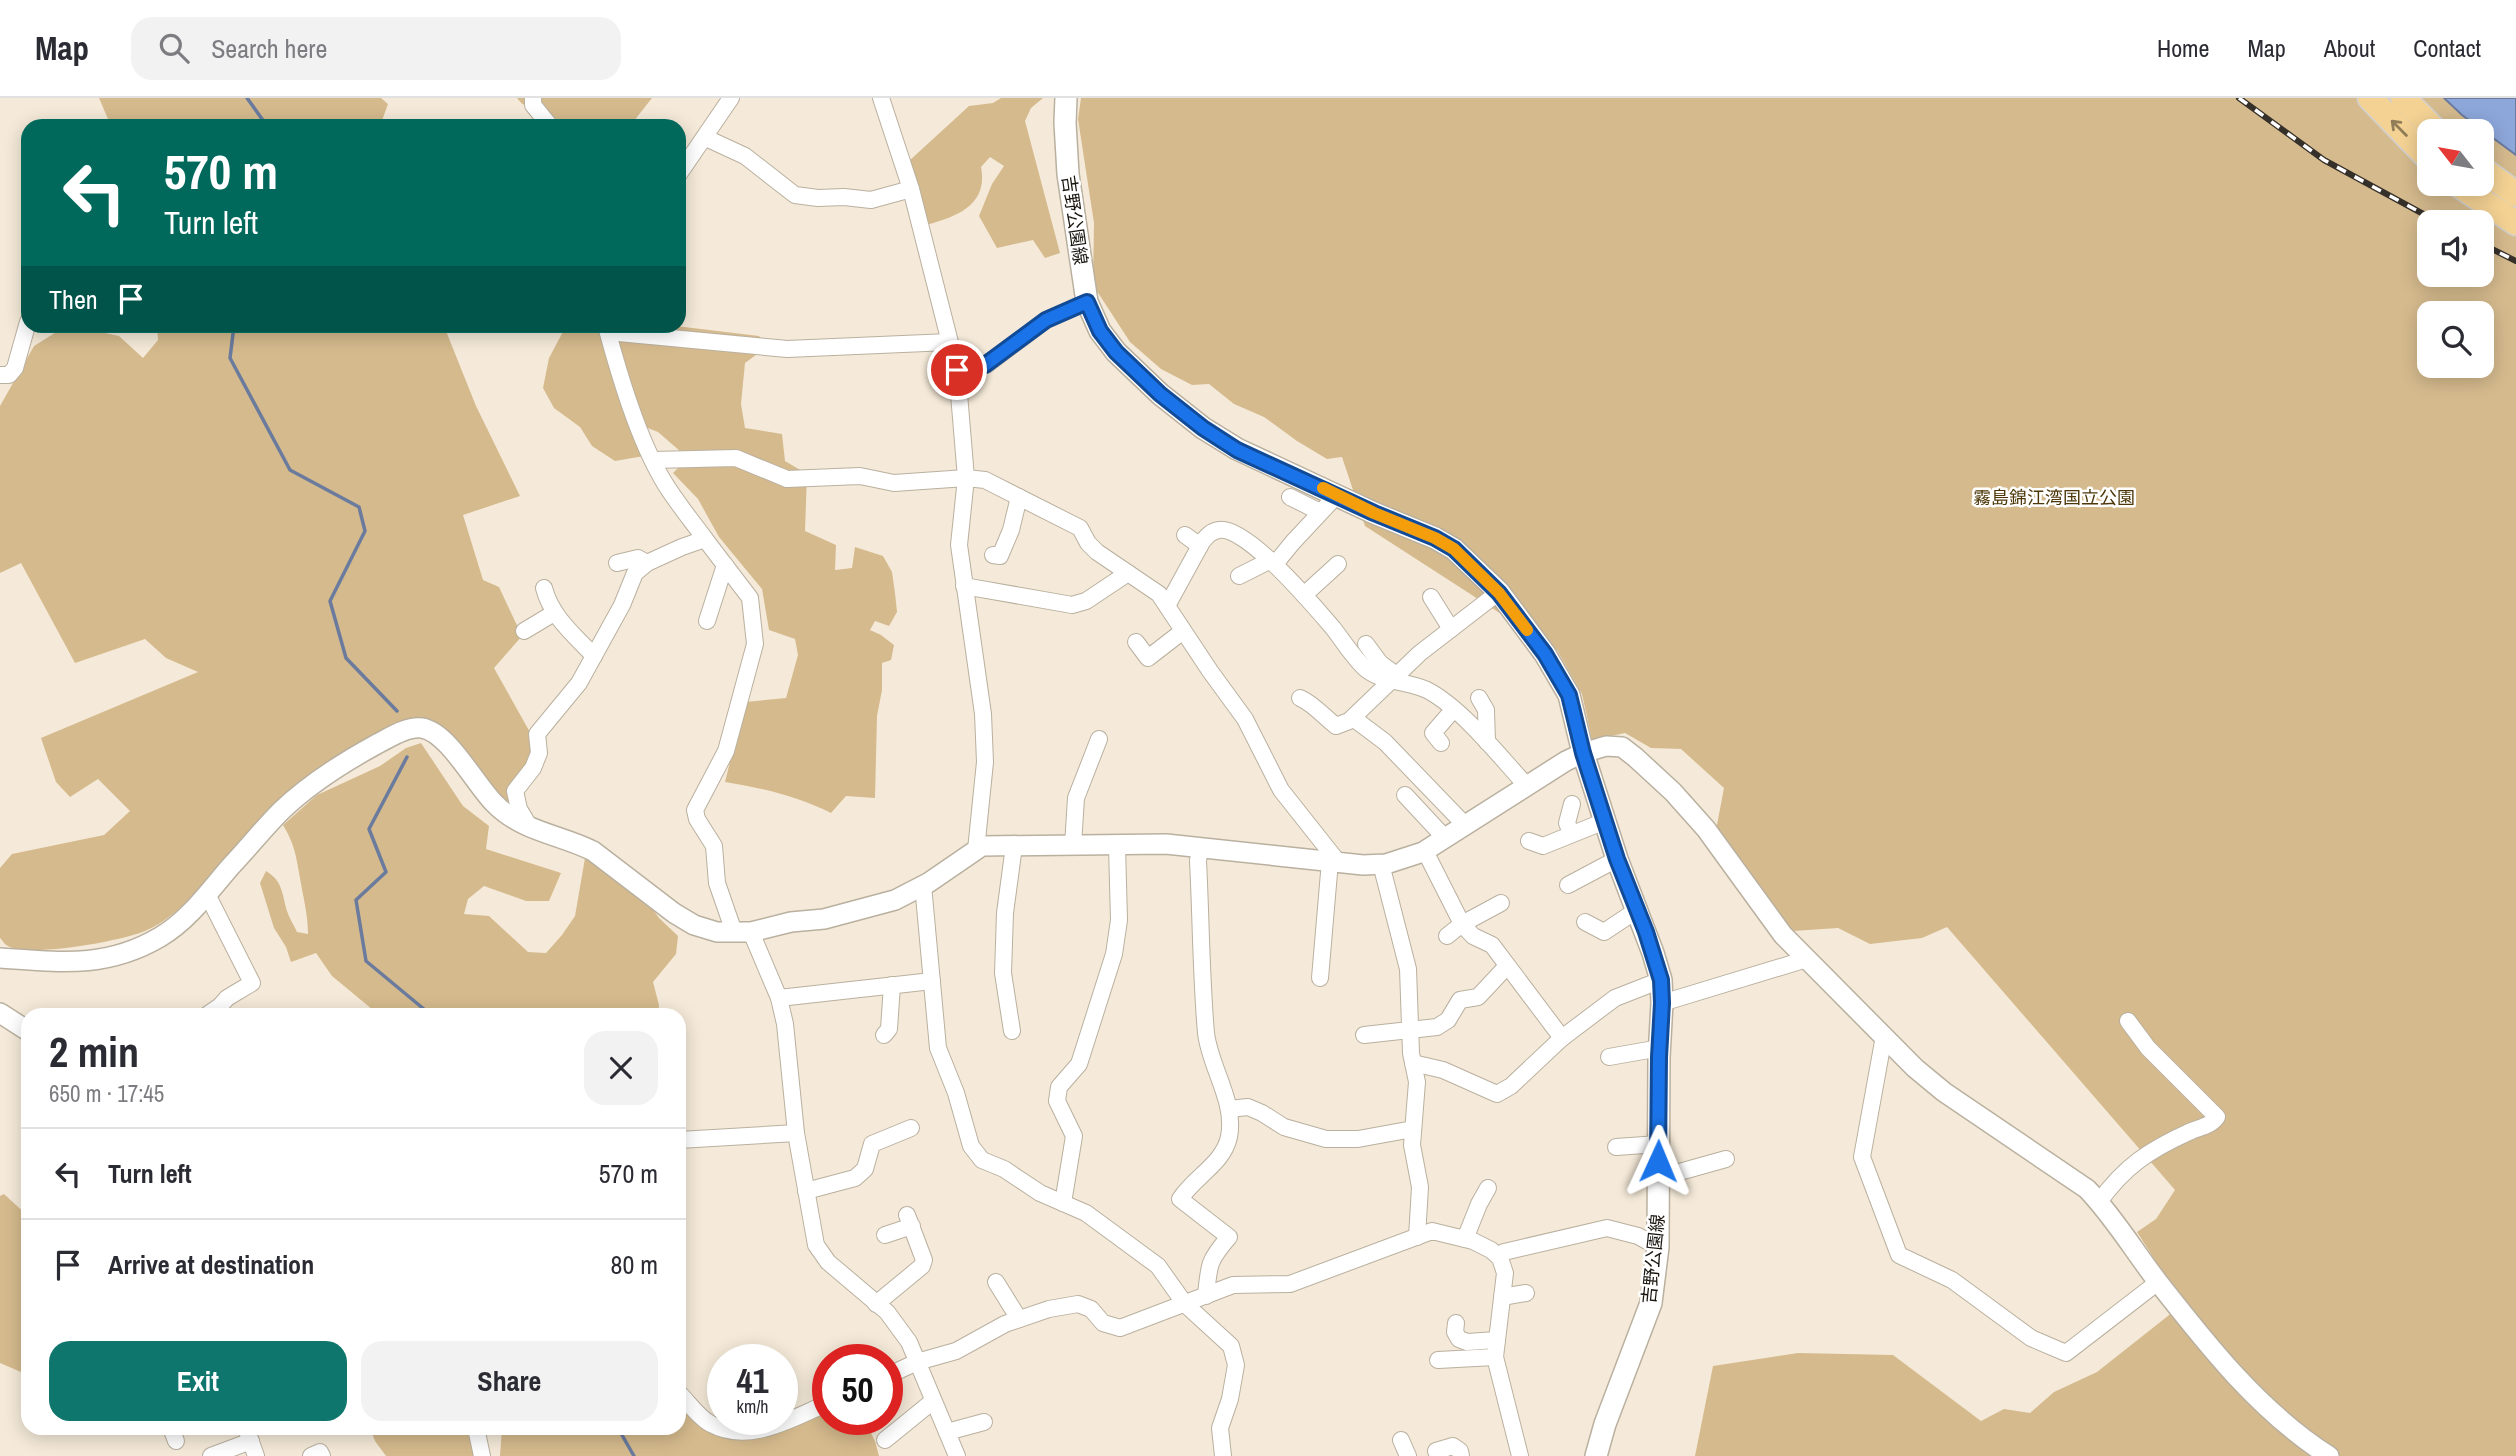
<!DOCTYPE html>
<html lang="en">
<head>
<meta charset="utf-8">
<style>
  :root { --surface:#fff; --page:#f2f2f3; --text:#2b2b33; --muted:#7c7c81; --line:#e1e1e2; --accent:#0f766e }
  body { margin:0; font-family:"Archivo Narrow","Noto Sans JP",sans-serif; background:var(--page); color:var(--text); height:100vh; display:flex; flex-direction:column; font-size:26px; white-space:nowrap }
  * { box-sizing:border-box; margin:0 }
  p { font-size:23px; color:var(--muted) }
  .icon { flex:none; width:38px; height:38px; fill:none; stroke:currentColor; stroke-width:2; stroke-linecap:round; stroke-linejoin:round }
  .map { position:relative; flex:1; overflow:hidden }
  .sheet { position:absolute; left:21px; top:910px; width:665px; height:427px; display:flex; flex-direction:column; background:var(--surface); border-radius:21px; box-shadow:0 4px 18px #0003 }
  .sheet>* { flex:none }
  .top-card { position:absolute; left:21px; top:21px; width:665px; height:214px; border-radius:21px; box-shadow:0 4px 18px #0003; background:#00695c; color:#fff; overflow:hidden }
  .needle { width:46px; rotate:301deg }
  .buttons { position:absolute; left:2417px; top:21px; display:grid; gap:14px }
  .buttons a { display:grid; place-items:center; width:77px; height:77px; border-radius:14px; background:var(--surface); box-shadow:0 4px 18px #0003; font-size:35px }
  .speed { position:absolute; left:707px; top:1246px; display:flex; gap:14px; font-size:35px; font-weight:700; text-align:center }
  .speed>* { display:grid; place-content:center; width:91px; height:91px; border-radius:50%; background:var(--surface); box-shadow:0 4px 18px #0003; line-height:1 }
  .speed small { font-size:18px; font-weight:400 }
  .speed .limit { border:10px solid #d22; background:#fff; color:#111 }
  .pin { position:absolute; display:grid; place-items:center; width:60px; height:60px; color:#fff; margin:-30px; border:4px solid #fff; border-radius:50%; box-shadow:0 2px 7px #0007 }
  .me { position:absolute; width:77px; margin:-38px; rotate:1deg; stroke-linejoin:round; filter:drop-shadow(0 0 5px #0008) }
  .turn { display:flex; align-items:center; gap:24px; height:147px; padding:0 28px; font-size:32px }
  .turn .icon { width:91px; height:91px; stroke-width:2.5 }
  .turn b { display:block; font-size:49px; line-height:60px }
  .then { display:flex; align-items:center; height:66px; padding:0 28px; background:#0003; gap:14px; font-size:26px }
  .round { display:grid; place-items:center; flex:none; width:74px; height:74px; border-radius:21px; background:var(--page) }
  .overview { display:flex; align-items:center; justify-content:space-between; height:119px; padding:0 28px }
  h1 { font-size:42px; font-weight:700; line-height:52px }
  .action { display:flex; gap:14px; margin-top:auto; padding:14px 28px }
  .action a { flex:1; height:80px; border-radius:21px; background:var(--accent); color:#fff; font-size:28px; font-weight:700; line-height:80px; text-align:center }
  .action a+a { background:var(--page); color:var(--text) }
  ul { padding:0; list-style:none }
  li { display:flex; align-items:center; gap:21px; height:91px; padding:0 28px; border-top:2px solid var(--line) }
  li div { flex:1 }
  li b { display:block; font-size:26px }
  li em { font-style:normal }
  header { display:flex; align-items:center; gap:42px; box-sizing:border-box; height:98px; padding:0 35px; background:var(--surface); border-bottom:2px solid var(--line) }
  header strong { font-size:33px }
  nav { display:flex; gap:38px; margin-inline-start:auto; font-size:24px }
  .search { width:490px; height:63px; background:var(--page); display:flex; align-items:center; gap:18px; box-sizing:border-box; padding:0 24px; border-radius:21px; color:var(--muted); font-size:26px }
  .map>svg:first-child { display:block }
  .green { fill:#d5ba8d; fill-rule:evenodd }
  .water { fill:#8da7db; stroke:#6a7b9e; stroke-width:2 }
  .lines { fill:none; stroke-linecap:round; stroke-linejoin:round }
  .stream { stroke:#6a7b9e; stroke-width:3.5 }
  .minor-casing { stroke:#bab09f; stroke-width:18 }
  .tertiary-casing { stroke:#bab09f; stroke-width:22 }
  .secondary-casing { stroke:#bab09f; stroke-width:24 }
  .trunk-casing { stroke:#d1d0cf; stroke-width:27 }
  .minor { stroke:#fff; stroke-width:16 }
  .tertiary { stroke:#fff; stroke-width:19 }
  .secondary { stroke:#fff; stroke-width:21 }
  .trunk { stroke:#f4d294; stroke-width:24 }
  .rail-casing { stroke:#353029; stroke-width:6 }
  .rail { stroke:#fff; stroke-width:3.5; stroke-dasharray:10; stroke-linecap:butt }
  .oneway { stroke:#917d58 }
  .route-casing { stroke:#114b97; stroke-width:18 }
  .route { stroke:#1a73e8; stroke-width:12 }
  .slow { stroke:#f59e0b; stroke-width:12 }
  .labels { text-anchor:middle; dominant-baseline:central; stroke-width:5; stroke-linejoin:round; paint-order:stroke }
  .street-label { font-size:18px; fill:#19150f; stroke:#fff }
  .park-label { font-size:18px; fill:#4d3708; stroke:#fff }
</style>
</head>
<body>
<header>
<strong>Map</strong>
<div class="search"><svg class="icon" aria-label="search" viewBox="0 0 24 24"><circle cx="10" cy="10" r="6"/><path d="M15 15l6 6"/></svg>Search here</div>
<nav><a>Home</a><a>Map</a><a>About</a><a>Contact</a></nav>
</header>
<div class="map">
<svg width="2516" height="1358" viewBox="0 0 2516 1358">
  <rect width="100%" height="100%" fill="#f5ead9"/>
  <g class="green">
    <polygon points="99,0 381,0 388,6 380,28 111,28"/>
    <path d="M 517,0 L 652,0 L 630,28 L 562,28 C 550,13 527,15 517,0 Z"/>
    <path d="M 1001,0 L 1043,0 L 1031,10 L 1025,23 L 1060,155 L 1045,160 L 1033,142 L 997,150 L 979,118 L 992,86 L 1004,68 L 990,59 L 981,69 C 989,109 953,120 922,128 L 909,63 L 969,8 L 993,5 Z"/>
    <path d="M 1081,0 L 2516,0 L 2516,1358 L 1695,1358 L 1713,1268 L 1798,1255 L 1893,1257 L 1981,1323 L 2004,1311 L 2030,1315 L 2054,1294 L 2097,1274 L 2183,1206 L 2137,1134 L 2156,1121 L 2175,1092 L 1947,829 L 1922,840 L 1870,846 L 1838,830 L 1793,833 L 1716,732 L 1724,690 L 1681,651 L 1651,650 L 1625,635 L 1592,642 L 1582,596 L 1557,552 L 1365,428 L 1342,359 L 1327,361 L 1297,343 L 1264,319 L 1234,306 L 1209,286 L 1192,287 L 1161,271 L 1130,244 L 1093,187 L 1094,125 L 1078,21 ZM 2429,33 L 2482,33 L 2482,86 L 2429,86 ZM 2429,124 L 2482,124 L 2482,177 L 2429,177 ZM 2429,215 L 2482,215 L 2482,268 L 2429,268 Z"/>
    <path d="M 157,228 L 444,228 L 476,308 L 520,398 L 463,417 L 483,482 L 499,489 L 522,538 L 494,570 L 536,645 L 514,713 L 507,709 L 442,631 L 394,628 L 200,791 C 183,807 167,824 145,833 C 122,843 28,860 8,848 C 4,846 3,843 0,840 L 0,770 L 12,756 L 104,737 L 130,713 L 98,681 L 70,699 L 56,684 L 41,640 L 198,574 L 166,560 L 145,541 L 75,565 L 21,465 L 0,475 L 0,308 L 34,248 L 58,233 L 86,231 L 119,238 L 143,260 L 158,242 Z"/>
    <path d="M 566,228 L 676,228 L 759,238 L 768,248 L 745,265 L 741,306 L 745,330 L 782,336 L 785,363 L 807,376 L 805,433 L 836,447 L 835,472 L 852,470 L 855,449 L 883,458 L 892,474 L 895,495 L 897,514 L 889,528 L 875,523 L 870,532 L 881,537 L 894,547 L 891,562 L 882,565 L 882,592 L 877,618 L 875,700 L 846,698 L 831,715 C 796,698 762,690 725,684 L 745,604 L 786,600 L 798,557 L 795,541 L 769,532 L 762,491 L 719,439 L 698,401 L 673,375 L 688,360 L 658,334 L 645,329 L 644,358 L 615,363 L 592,348 L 580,329 L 554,310 L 543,290 L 549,260 Z"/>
    <path d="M 421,645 L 463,708 L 489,728 L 486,751 L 561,775 L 549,803 L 526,803 L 484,788 L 468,801 L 464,816 L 489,818 L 528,854 L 546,855 L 562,837 L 575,818 L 585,760 L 635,787 L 659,820 L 678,838 L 676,856 L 653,884 L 659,907 L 658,917 L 379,917 L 332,878 L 316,855 L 291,864 L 286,849 L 274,830 L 260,785 L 266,773 C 283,783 282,796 287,813 C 289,820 294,827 297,834 L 308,836 C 308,816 303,799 300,780 C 296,758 295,747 283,727 L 317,697 L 380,668 L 406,650 Z"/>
    <polygon points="4,1096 28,1118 28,1277 0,1265 0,1098"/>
    <path d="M 679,1303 C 692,1323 694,1324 715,1333 C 759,1354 787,1329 828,1312 L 828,1321 L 864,1321 L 875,1343 L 879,1358 L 500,1358 L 502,1330 L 679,1330 Z"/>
    <polygon points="370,1330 466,1330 475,1355 474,1358 386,1358 375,1343"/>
  </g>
  <polygon class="water" points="2444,0 2516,0 2516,57 2462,17"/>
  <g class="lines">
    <g class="stream">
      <polyline points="247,0 267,28"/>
      <polyline points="234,228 230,260 290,372 359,409 365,433 330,503 346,560 397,613"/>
      <polyline points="407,659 369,731 386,774 356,802 366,863 431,917"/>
      <polyline points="618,1330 634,1358"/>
    </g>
    <defs>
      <g id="minor">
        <polyline points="533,0 533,7 550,28"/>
        <polyline points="881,0 911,91 957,272 966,380 959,447 983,616 985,664 976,752"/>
        <polyline points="706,40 745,58 795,97 818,100 844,99 871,102 911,91"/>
        <polyline points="679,76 731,0"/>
        <path d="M 606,228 C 619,276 638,341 664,384 C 676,404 692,423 705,441"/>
        <polyline points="608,234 787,251 949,244"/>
        <polyline points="957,272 986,267 1046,222 1087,204"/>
        <polyline points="0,277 9,277 15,270 28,224"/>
        <polyline points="653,362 736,360 787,381 860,378 894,385 966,380 985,382 1080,430 1088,445 1097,454 1159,496 1210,573 1245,621 1281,692 1338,764"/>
        <polyline points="1290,399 1320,414"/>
        <polyline points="1185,437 1200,448"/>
        <polyline points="993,457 1000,458 1011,432 1019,399"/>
        <polyline points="617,465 638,460 647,465"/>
        <polyline points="1275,466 1293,444 1337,397"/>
        <polyline points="1239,478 1271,462"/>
        <polyline points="964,488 1072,507 1086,503 1128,475"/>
        <path d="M 544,490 C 551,518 574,537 594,558"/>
        <polyline points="1304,497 1338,466"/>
        <polyline points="1431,499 1451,531"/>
        <path d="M 1167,508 L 1202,444 C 1207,438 1211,433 1219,432 C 1246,427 1315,509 1333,530 C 1344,544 1354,561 1367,572 C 1385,585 1408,583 1427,592 C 1462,610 1500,659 1527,688"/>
        <polyline points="707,523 725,467"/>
        <polyline points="524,533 554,515"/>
        <polyline points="1136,544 1148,560 1183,533"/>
        <polyline points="1366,546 1380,565 1396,577"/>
        <path d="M 1300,600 C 1314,606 1324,619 1336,628 L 1349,623 L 1420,555 L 1499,494"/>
        <polyline points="1479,600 1486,612 1487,644"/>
        <polyline points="1353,620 1385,644 1466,728"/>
        <polyline points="1441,645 1433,635 1453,612"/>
        <polyline points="1405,697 1445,740"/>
        <polyline points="531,731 519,711 515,693 533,670 539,655 537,636 579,585 622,507 635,475 647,465 682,449 705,441 750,500 755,546 726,653 695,712 697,721 714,748 717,785 734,834"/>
        <polyline points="1571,735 1567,725 1572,706"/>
        <polyline points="1529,743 1543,748 1605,723"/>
        <polyline points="1073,747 1076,700 1099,641"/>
        <path d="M 1200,749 L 1198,763 C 1201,820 1201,878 1206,935 C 1210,970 1236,1003 1229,1039 C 1223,1066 1195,1078 1180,1101 L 1229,1139 C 1208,1163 1209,1167 1206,1198"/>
        <polyline points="1425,753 1462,826 1473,838 1492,847 1562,940"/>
        <polyline points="1381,766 1408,871 1411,955 1417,984 1412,1047 1420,1089 1417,1139"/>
        <polyline points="923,787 938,950 956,995 971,1048 982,1062 1004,1071 1040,1095 1086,1115 1158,1168 1185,1206 1231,1248 1236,1267 1230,1301 1220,1330 1223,1358"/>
        <polyline points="1568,787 1617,761"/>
        <polyline points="207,796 252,885 227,900 220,908 207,917"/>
        <polyline points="1585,824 1604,834 1637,812"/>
        <polyline points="751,834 779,900 785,926 796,1035 816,1147 828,1164 887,1214 909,1244 957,1358"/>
        <polyline points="1447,838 1462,826 1501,805"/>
        <polyline points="1320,880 1330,763"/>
        <polyline points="779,900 932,883"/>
        <polyline points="1662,905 1807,861"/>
        <polyline points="1012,933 1003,875 1005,815 1014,748"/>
        <polyline points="884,937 889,931 892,887"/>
        <polyline points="1364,937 1437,929 1448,922 1460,902 1478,899 1507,868"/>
        <polyline points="1884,938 1862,1059 1899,1157 1952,1182 2031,1240 2066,1255 2158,1184"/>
        <polyline points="1609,959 1660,950"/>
        <polyline points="1413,965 1443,972 1497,996 1511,988 1562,940 1615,900 1661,882"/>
        <polyline points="1229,1011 1248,1009 1262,1015 1284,1029 1326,1041 1358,1041 1413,1031"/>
        <polyline points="679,1042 796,1035"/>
        <polyline points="1616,1049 1659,1046"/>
        <polyline points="1658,1080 1726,1061"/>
        <polyline points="806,1093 855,1080 865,1071 872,1046 911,1030"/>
        <path d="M 2099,1104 C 2124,1069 2149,1052 2189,1034 C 2199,1029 2210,1029 2217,1019 L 2148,950 L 2128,923"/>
        <polyline points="1063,1105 1074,1038 1057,1003 1059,989 1079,966 1114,856 1119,822 1117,748"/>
        <polyline points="885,1137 912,1128"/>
        <polyline points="1465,1141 1479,1106 1488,1090"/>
        <polyline points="1498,1158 1504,1154 1607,1130 1638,1138 1658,1149"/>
        <polyline points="996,1184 1019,1221"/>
        <polyline points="1502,1199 1526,1195"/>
        <polyline points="876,1206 922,1168 924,1162 907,1117"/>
        <polyline points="1456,1225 1455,1234 1459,1241 1467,1244 1497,1242"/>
        <polyline points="1438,1262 1495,1259"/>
        <polyline points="887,1278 917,1264 956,1253 1005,1226 1049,1211 1078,1206 1091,1211 1103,1225 1120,1230 1233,1187 1290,1186 1432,1133 1473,1143 1491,1152 1500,1160 1505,1175 1495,1259 1520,1358"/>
        <path d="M 679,1295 C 689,1305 699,1320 711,1326 C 750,1347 792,1320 828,1305"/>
        <polyline points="171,1330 176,1343"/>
        <polyline points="246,1330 256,1358"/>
        <polyline points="476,1330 482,1358"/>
        <polyline points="947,1334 984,1324"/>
        <polyline points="885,1342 933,1303"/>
        <polyline points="1401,1342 1408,1358"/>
        <polyline points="1436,1353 1453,1348 1460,1353 1461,1358"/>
        <polyline points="211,1358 251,1343"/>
        <polyline points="311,1358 320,1354 322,1358"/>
      </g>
      <g id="tertiary">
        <path d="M 0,860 C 58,864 106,871 160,839 C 189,822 210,792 231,768 C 248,750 264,730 281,713 C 309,686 344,664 377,646 C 389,640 407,628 422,630 C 448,634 475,686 494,705 C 522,734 559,736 593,753 L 674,815 L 694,827 L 717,834 L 751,834 L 791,824 L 824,821 L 895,802 L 928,785 L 982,748 L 1166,746 L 1363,767 L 1386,766 L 1423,754 L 1566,663 L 1583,655 L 1606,648 L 1622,649 L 1635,659 L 1673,694 L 1706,731 L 1783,837 L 1915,970 L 1944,994 L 2087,1091 C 2114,1119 2134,1153 2158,1184 C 2208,1248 2260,1314 2329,1358"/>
        <polyline points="0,915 28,933"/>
      </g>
      <polyline id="secondary" points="1066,0 1065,25 1068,76 1087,204 1100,233 1116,254 1160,296 1203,330 1237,351 1374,415 1435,440 1454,451 1499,494 1545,556 1569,597 1583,655 1617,761 1653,855 1661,882 1662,905 1659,959 1658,1149 1651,1205 1605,1326 1596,1358"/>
      <g id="trunk">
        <polyline points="2370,0 2429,61"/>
        <polyline points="2403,0 2436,33"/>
        <polyline points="2482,71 2516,96"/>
        <polyline points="2457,86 2516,125"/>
      </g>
    </defs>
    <use href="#minor" class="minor-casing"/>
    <use href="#tertiary" class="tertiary-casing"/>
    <use href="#secondary" class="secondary-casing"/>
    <use href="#trunk" class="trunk-casing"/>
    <use href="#minor" class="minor"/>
    <use href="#tertiary" class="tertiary"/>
    <use href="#secondary" class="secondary"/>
    <use href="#trunk" class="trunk"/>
    <defs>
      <g id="rail">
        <polyline points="2239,0 2324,62 2438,124"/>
        <polyline points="2482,146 2516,163"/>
      </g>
    </defs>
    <use href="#rail" class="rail-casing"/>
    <use href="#rail" class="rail"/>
  </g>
  <defs><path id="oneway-shaft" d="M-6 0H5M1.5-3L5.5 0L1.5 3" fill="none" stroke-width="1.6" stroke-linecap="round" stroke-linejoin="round" transform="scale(1.75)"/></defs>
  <use class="oneway" href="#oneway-shaft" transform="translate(2399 30) rotate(-135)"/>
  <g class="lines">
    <defs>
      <polyline id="route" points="957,272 985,267 1046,222 1087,204 1100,233 1116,254 1160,296 1203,330 1237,352 1374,415 1435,440 1454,451 1499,495 1545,556 1569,597 1583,655 1617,761 1646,834 1661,882 1662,905 1659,959 1658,1063"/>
    </defs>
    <use href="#route" class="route-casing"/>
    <use href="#route" class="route"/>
    <polyline class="slow" points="1323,390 1374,415 1435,440 1454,451 1499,495 1527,532"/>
  </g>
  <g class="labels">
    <g class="street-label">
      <text transform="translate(1075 122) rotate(82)">吉野公園線</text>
      <text transform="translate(1653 1161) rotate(-84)">吉野公園線</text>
    </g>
    <g class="park-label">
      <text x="2054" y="399">霧島錦江湾国立公園</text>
    </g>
  </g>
</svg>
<div class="buttons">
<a><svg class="needle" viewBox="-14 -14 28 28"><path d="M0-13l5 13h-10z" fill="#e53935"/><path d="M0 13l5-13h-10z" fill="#7c7c81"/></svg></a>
<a><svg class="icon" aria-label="sound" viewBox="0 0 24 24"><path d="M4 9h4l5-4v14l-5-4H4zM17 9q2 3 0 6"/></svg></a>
<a><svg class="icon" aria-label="search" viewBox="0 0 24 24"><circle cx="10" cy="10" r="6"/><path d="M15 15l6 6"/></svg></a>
</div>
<div class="speed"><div>41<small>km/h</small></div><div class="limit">50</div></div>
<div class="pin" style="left:957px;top:272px;background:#d93025"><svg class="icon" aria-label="arrive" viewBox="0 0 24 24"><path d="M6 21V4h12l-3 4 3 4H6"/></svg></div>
<svg class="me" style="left:1658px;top:1063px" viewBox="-20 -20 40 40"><path d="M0-17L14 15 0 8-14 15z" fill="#1a73e8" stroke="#fff" stroke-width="4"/></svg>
<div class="top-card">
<div class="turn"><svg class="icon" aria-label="left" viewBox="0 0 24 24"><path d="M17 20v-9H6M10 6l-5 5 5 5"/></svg><div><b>570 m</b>Turn left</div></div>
<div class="then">Then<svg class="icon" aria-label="arrive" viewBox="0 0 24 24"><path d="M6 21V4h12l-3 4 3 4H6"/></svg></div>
</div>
<section class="sheet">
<div class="overview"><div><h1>2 min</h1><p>650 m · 17:45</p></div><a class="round"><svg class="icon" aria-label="close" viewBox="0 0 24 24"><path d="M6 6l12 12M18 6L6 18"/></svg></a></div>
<ul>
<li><svg class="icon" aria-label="left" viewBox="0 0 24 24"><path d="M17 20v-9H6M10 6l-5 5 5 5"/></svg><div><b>Turn left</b></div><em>570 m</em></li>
<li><svg class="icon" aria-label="arrive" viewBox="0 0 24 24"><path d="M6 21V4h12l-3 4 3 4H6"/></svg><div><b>Arrive at destination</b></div><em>80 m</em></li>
</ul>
<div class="action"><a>Exit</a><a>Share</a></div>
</section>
</div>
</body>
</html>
